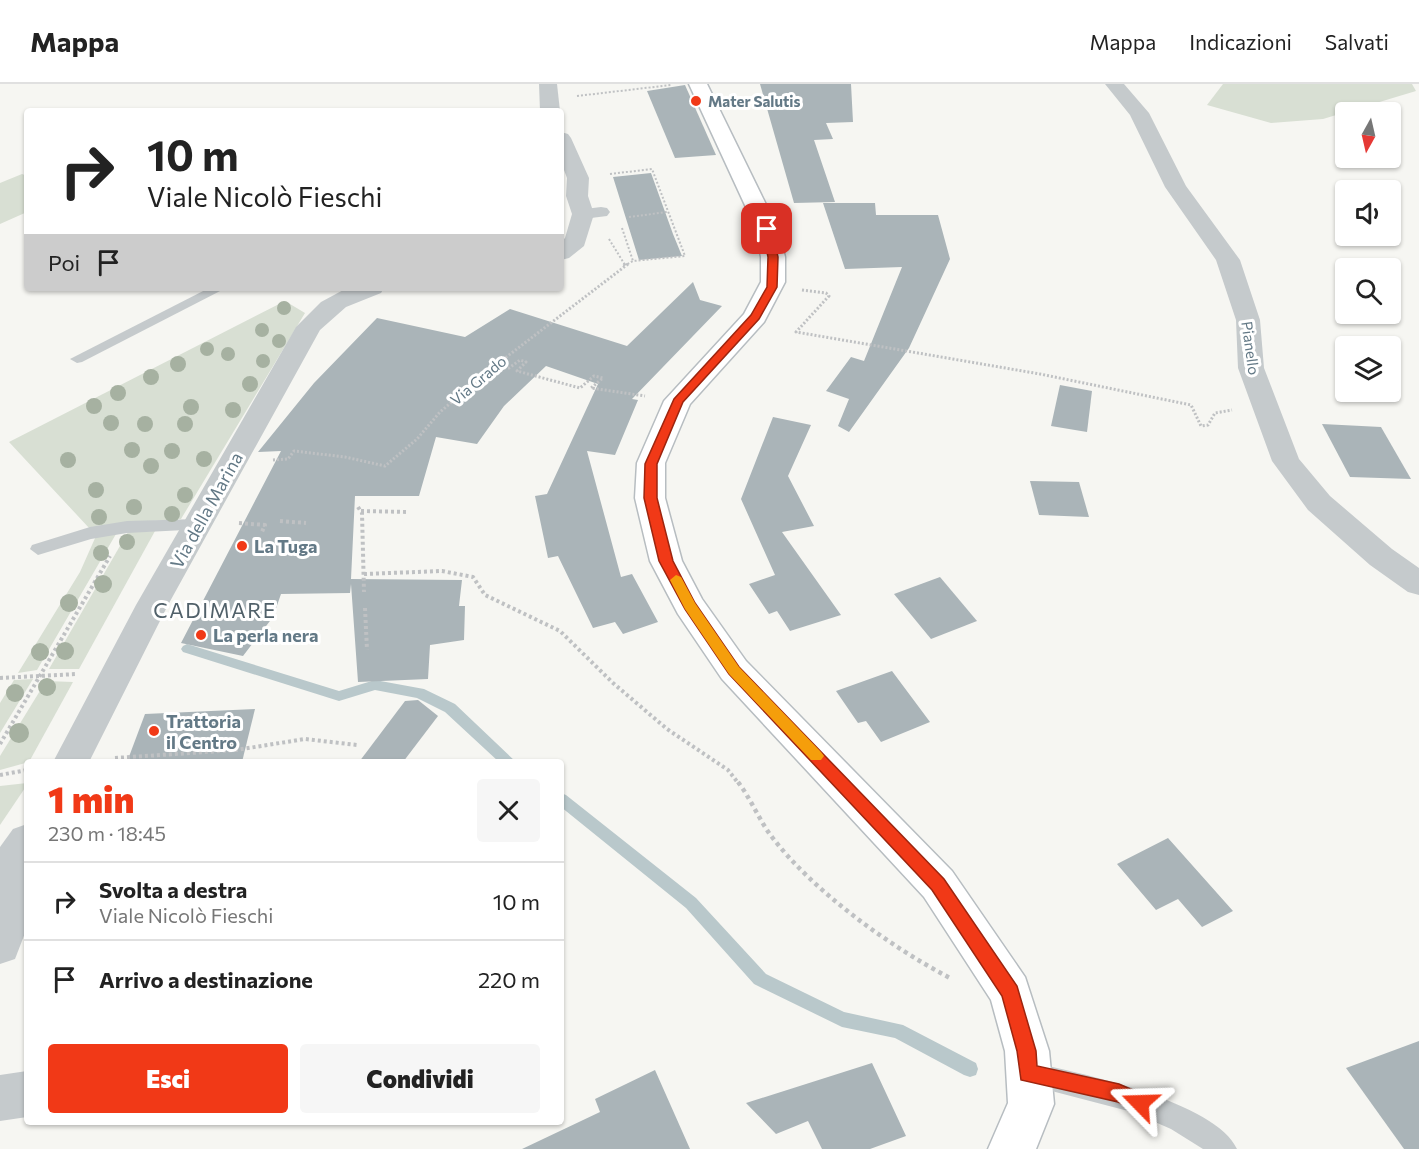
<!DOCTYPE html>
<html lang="it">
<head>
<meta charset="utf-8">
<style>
  :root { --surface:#fff; --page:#f6f6f6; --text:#222; --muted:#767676; --line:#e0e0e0; --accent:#f13917 }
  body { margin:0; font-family:Commissioner,sans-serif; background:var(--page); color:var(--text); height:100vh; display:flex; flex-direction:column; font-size:22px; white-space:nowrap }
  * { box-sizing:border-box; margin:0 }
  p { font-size:20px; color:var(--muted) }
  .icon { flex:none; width:33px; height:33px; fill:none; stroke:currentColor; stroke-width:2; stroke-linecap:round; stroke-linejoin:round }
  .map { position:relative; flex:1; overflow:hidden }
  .drawer { position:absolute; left:24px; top:675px; width:540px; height:366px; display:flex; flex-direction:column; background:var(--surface); border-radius:6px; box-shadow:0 2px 4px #0004 }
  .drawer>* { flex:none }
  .top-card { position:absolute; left:24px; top:24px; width:540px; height:183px; border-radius:6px; box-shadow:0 2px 4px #0004; background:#fff; color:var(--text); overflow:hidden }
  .needle { width:39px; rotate:188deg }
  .tools { position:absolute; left:1335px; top:18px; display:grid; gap:12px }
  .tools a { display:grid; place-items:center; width:66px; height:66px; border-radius:6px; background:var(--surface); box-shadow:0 2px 4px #0004; font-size:30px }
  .pin { position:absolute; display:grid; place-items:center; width:51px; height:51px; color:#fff; margin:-26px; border-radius:12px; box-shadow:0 3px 9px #0006 }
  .me { position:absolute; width:66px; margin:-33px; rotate:292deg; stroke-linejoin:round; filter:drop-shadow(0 0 4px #0008) }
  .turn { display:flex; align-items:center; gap:21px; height:126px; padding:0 24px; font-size:27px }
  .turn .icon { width:78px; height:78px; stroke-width:2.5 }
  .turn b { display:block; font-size:42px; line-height:51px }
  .then { display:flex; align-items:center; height:57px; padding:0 24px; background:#0003; gap:12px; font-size:22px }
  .round { display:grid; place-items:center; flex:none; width:63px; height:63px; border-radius:6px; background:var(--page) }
  .summary { display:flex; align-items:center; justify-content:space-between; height:102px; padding:0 24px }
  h1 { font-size:36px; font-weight:800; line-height:45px; color:var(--accent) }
  .cta { display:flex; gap:12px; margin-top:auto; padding:12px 24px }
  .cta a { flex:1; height:69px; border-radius:6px; background:var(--accent); color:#fff; font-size:24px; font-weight:800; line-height:69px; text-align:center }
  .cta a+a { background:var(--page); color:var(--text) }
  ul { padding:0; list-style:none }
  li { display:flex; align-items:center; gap:18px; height:78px; padding:0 24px; border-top:2px solid var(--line) }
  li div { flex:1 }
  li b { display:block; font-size:22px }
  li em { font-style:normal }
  header { display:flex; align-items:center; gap:36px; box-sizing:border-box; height:84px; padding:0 30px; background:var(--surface); border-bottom:2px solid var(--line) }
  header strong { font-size:28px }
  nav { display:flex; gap:33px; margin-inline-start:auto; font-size:21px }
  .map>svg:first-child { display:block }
  .green { fill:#d8dfd3 }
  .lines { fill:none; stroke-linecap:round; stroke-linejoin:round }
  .stream { fill:#b9c8cb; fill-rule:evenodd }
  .building { fill:#aab4b8 }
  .secondary-casing { stroke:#b7bdc1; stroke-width:3 }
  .path-far3 { stroke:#bfc1c3; stroke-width:2; stroke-dasharray:2 2; stroke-linecap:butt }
  .path-far2 { stroke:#bfc1c3; stroke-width:3; stroke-dasharray:2 2; stroke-linecap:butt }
  .path-far1 { stroke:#bfc1c3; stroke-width:4; stroke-dasharray:3 3; stroke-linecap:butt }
  .path { stroke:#bfc1c3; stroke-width:4.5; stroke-dasharray:4 4; stroke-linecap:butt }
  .service { fill:#c5cacc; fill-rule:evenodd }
  .pedestrian { fill:#c5cacc; fill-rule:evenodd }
  .minor { fill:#c5cacc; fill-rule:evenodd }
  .secondary { fill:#fff; fill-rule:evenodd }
  .tree { fill:#a6b1a1 }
  .route { fill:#f13917; stroke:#9d250f; stroke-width:1.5 }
  .slow { fill:#f59e0b }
  .poi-dot { fill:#f13917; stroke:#fff; stroke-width:2 }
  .labels { text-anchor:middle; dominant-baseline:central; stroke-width:6; stroke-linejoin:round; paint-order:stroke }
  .far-poi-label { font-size:15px; font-weight:bold; fill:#637986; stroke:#fff; text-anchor:start }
  .far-street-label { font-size:15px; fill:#637986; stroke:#fff }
  .street-label { font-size:18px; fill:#637986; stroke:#fff }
  .poi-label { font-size:18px; font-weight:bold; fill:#637986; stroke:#fff; text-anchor:start }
  .quarter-label { font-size:21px; letter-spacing:1.5px; fill:#51616a; stroke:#fff }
</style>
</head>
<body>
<header>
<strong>Mappa</strong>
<nav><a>Mappa</a><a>Indicazioni</a><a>Salvati</a></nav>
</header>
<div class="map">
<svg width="1419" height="1065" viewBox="0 0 1419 1065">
  <rect width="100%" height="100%" fill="#f6f6f2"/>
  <g class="green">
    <polygon points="1223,0 1412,0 1416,7 1323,35 1271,39 1207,21"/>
    <polygon points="22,90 27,92 27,128 0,140 0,99"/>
    <polygon points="285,217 305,229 181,435 134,438 90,445 9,358"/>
    <polygon points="155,447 79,585 49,585 128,448"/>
    <polygon points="116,450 37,586 18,589 80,488 96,452"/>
    <polygon points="33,595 0,649 0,619 14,596"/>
    <polygon points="46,597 73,598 29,678 0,686 0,672"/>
    <polygon points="27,699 27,701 0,741 0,702"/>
  </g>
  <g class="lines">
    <g class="stream">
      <polygon points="187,560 339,607 375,596 424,605 455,620 516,678 499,678 445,628 417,614 375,606 339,617 183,568 181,565 183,562"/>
      <polygon points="561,709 566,711 696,814 766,890 844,928 903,941 976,979 978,985 976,991 970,993 964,991 895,954 842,943 754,900 686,824 561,723"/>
    </g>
  </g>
  <g class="building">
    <polygon points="760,0 851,0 853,38 826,39 833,55 814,56 835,118 794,119"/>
    <polygon points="685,1 716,71 675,74 647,7"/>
    <polygon points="651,89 673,150 682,172 639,176 613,93"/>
    <polygon points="823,119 875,119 876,131 938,131 950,175 909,264 849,348 838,342 849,315 826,307 851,273 864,277 902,183 845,185"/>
    <polygon points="693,198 700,216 722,222 632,315 638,316 615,371 587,367 621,493 632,490 658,538 623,550 615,538 593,544 558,472 548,474 535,412 547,410 598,300 546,282 504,322 477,360 436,353 419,412 355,412 351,495 462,496 459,522 465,522 464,556 430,561 428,595 358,598 351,500 350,509 281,510 273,533 243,572 181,559 281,367 258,368 314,299 377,234 465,253 510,225 627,262"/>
    <polygon points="1060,301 1092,307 1087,348 1051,342"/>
    <polygon points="773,333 811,341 788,392 814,442 782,448 841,531 790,547 777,527 769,530 749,500 775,491 741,415"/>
    <polygon points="1322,340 1381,343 1411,395 1350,393"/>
    <polygon points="1030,397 1079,398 1089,433 1039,431"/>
    <polygon points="940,493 977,537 931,555 894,510"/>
    <polygon points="892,587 930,638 881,658 866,637 858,639 836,607"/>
    <polygon points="418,616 438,632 403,678 359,678 405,617"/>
    <polygon points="255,625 242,678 127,678 145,630"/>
    <polygon points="1168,754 1233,827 1202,843 1178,815 1156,826 1117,780"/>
    <polygon points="1419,957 1419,1065 1404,1065 1346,984"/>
    <polygon points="872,979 906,1052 870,1065 822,1065 808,1037 776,1050 746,1019"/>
    <polygon points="655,986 690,1065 522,1065 600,1028 595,1015"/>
  </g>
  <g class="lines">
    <defs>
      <polygon id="secondary" points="689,0 707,0 778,145 785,173 785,198 764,238 690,320 665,379 665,414 682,477 702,515 746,577 952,787 1025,893 1049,967 1054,1020 1036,1065 988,1065 1008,1019 1005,967 991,916 924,813 722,595 678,530 650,477 635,414 637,379 664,317 744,230 761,198 761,173 756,145"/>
    </defs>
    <use href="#secondary" class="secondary-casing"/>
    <g class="path-far3">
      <polyline points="577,12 671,1"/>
      <polyline points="610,90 652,85 685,172 633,177 626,181"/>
      <polyline points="629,133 667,128"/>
      <polyline points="622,144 633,177"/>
      <polyline points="609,155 625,181"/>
    </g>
    <g class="path-far2">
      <polyline points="624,180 625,182"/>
      <polyline points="802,206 826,209 829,212 796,248 1040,290 1191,321 1201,342 1208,341 1215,329 1232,326"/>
      <polyline points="492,284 509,284 520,276 526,278 517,287 580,304 594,292 603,294 591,304 645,312"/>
      <polyline points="273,376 288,375 294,367 345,373 385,382 417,355 440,328 492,284 628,180"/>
    </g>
    <g class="path-far1">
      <polyline points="358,423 362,429 364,508"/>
      <polyline points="361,427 409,428"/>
      <polyline points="280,437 306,439"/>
      <polyline points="239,439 265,441 261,450"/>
      <polyline points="364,490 442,487 473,493 485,511 560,547 613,599 667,645 728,686 739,700"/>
      <polyline points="365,524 367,566"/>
      <polyline points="0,594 77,590"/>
      <polyline points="0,660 110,472"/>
      <polyline points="115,674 236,666 305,655 357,661"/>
      <polyline points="0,691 27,686"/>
    </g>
    <path class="path" d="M 738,698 C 751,715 759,736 772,753 C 813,807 889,862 950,894"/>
    <g class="service">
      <polygon points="209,204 226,204 82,278 77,279 70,275"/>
      <polygon points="198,435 204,437 206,441 204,445 127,449 91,455 38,471 30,465 32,461 90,443 127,437"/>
      <path d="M 1030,978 C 1077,988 1217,1018 1237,1065 L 1203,1065 L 1171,1045 L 1132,1028 L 1021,999 L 1018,990 L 1021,981 Z"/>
    </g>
    <polygon class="pedestrian" points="601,123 607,124 610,128 607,132 583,135 574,130 577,126"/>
    <g class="minor">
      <polygon points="539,0 557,0 560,27 540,27"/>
      <polygon points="1105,0 1124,0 1149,29 1186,102 1240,176 1260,236 1264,284 1299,375 1330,412 1392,465 1419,484 1419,511 1408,508 1370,481 1308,426 1272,377 1238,284 1236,236 1216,176 1165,103 1130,31"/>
      <polygon points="561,48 568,50 571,54 589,94 588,112 594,130 584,162 569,174 561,176 561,158 565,154 572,130 566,112 567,94 561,78"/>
      <polygon points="347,204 384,204 381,209 346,223 320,246 168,521 89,678 53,678 136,521 296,243 321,218"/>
      <polygon points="27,740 27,844 15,875 0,880 0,763 13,745"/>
      <polygon points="27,987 27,1033 0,1037 0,991"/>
    </g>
    <use href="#secondary" class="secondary"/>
  </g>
  <g class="tree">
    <circle cx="284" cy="224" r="7"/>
    <circle cx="262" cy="246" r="7"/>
    <circle cx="279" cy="257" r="7"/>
    <circle cx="207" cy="265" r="7"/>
    <circle cx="228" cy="270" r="7"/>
    <circle cx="263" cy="277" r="7"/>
    <circle cx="178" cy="280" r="8"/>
    <circle cx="151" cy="293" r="8"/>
    <circle cx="250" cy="300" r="8"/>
    <circle cx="118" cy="309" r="8"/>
    <circle cx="94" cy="322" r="8"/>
    <circle cx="191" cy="323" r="8"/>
    <circle cx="233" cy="326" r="8"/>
    <circle cx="111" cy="339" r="8"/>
    <circle cx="145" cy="340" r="8"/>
    <circle cx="185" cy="340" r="8"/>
    <circle cx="132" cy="366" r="8"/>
    <circle cx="172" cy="367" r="8"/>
    <circle cx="204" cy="375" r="8"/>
    <circle cx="68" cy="376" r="8"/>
    <circle cx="151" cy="382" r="8"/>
    <circle cx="96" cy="406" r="8"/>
    <circle cx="185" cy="411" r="8"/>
    <circle cx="134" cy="423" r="8"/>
    <circle cx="172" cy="430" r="8"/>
    <circle cx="99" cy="433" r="8"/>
    <circle cx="127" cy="458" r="8"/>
    <circle cx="101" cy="469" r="8"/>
    <circle cx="103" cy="500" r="9"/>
    <circle cx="69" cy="519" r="9"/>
    <circle cx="65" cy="567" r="9"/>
    <circle cx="40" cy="568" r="9"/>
    <circle cx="47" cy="603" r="9"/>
    <circle cx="15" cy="609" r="9"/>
    <circle cx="19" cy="649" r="10"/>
  </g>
  <polygon class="route" points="767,142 772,145 778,173 777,203 759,235 683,318 657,380 657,414 673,477 695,519 739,583 944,795 1017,902 1036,967 1037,982 1119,1000 1147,1012 1150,1019 1147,1026 1140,1029 1118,1018 1021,996 1017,967 1002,912 932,806 729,590 685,525 659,477 644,414 645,380 674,315 751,231 767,203 768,173 762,145"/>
  <polygon class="slow" points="676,491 681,493 695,519 739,583 821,668 824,672 821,676 811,676 729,590 685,525 670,496"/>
  <g class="poi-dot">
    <circle cx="696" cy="17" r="6"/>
    <circle cx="242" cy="462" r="6"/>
    <circle cx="201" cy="551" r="6"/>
    <circle cx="154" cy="647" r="6"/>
  </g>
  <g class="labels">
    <g class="far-poi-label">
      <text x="708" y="17">Mater Salutis</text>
    </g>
    <g class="far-street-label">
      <text transform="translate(1251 264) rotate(82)">Pianello</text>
      <text transform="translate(478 296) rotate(-40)">Via Grado</text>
    </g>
    <g class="street-label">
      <text transform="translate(206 426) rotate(-61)">Via della Marina</text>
    </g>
    <g class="poi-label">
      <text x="254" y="462">La Tuga</text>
      <text x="213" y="551">La perla nera</text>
      <text x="166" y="637">Trattoria<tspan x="166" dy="21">il Centro</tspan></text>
    </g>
    <g class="quarter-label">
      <text x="215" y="525">CADIMARE</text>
    </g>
  </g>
</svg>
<div class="tools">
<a><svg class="needle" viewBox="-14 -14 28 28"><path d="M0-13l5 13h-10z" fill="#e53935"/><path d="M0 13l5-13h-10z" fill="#767676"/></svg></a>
<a><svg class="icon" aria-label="sound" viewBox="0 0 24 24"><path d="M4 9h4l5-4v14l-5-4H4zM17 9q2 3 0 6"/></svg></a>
<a><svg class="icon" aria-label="search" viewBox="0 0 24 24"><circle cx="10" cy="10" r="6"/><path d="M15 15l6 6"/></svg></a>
<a><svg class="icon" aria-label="layers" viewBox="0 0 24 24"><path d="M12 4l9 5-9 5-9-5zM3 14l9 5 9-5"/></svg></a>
</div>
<div class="pin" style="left:767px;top:145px;background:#d93025"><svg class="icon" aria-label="arrive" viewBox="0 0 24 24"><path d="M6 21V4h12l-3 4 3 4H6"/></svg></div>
<svg class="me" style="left:1140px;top:1019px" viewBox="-20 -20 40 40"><path d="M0-17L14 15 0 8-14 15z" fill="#f13917" stroke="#fff" stroke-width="4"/></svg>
<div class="top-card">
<div class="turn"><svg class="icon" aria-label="right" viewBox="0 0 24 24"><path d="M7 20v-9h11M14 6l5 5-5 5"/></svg><div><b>10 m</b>Viale Nicolò Fieschi</div></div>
<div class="then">Poi<svg class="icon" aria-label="arrive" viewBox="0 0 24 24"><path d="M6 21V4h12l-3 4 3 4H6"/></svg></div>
</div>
<section class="drawer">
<div class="summary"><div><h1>1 min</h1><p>230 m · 18:45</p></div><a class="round"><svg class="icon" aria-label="close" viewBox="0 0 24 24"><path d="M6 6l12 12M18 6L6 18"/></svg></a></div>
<ul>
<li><svg class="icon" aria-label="right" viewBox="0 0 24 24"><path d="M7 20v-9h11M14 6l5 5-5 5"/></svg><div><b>Svolta a destra</b><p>Viale Nicolò Fieschi</p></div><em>10 m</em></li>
<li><svg class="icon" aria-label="arrive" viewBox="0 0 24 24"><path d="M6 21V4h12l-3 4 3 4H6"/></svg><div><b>Arrivo a destinazione</b></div><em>220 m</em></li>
</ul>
<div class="cta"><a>Esci</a><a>Condividi</a></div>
</section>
</div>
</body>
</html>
